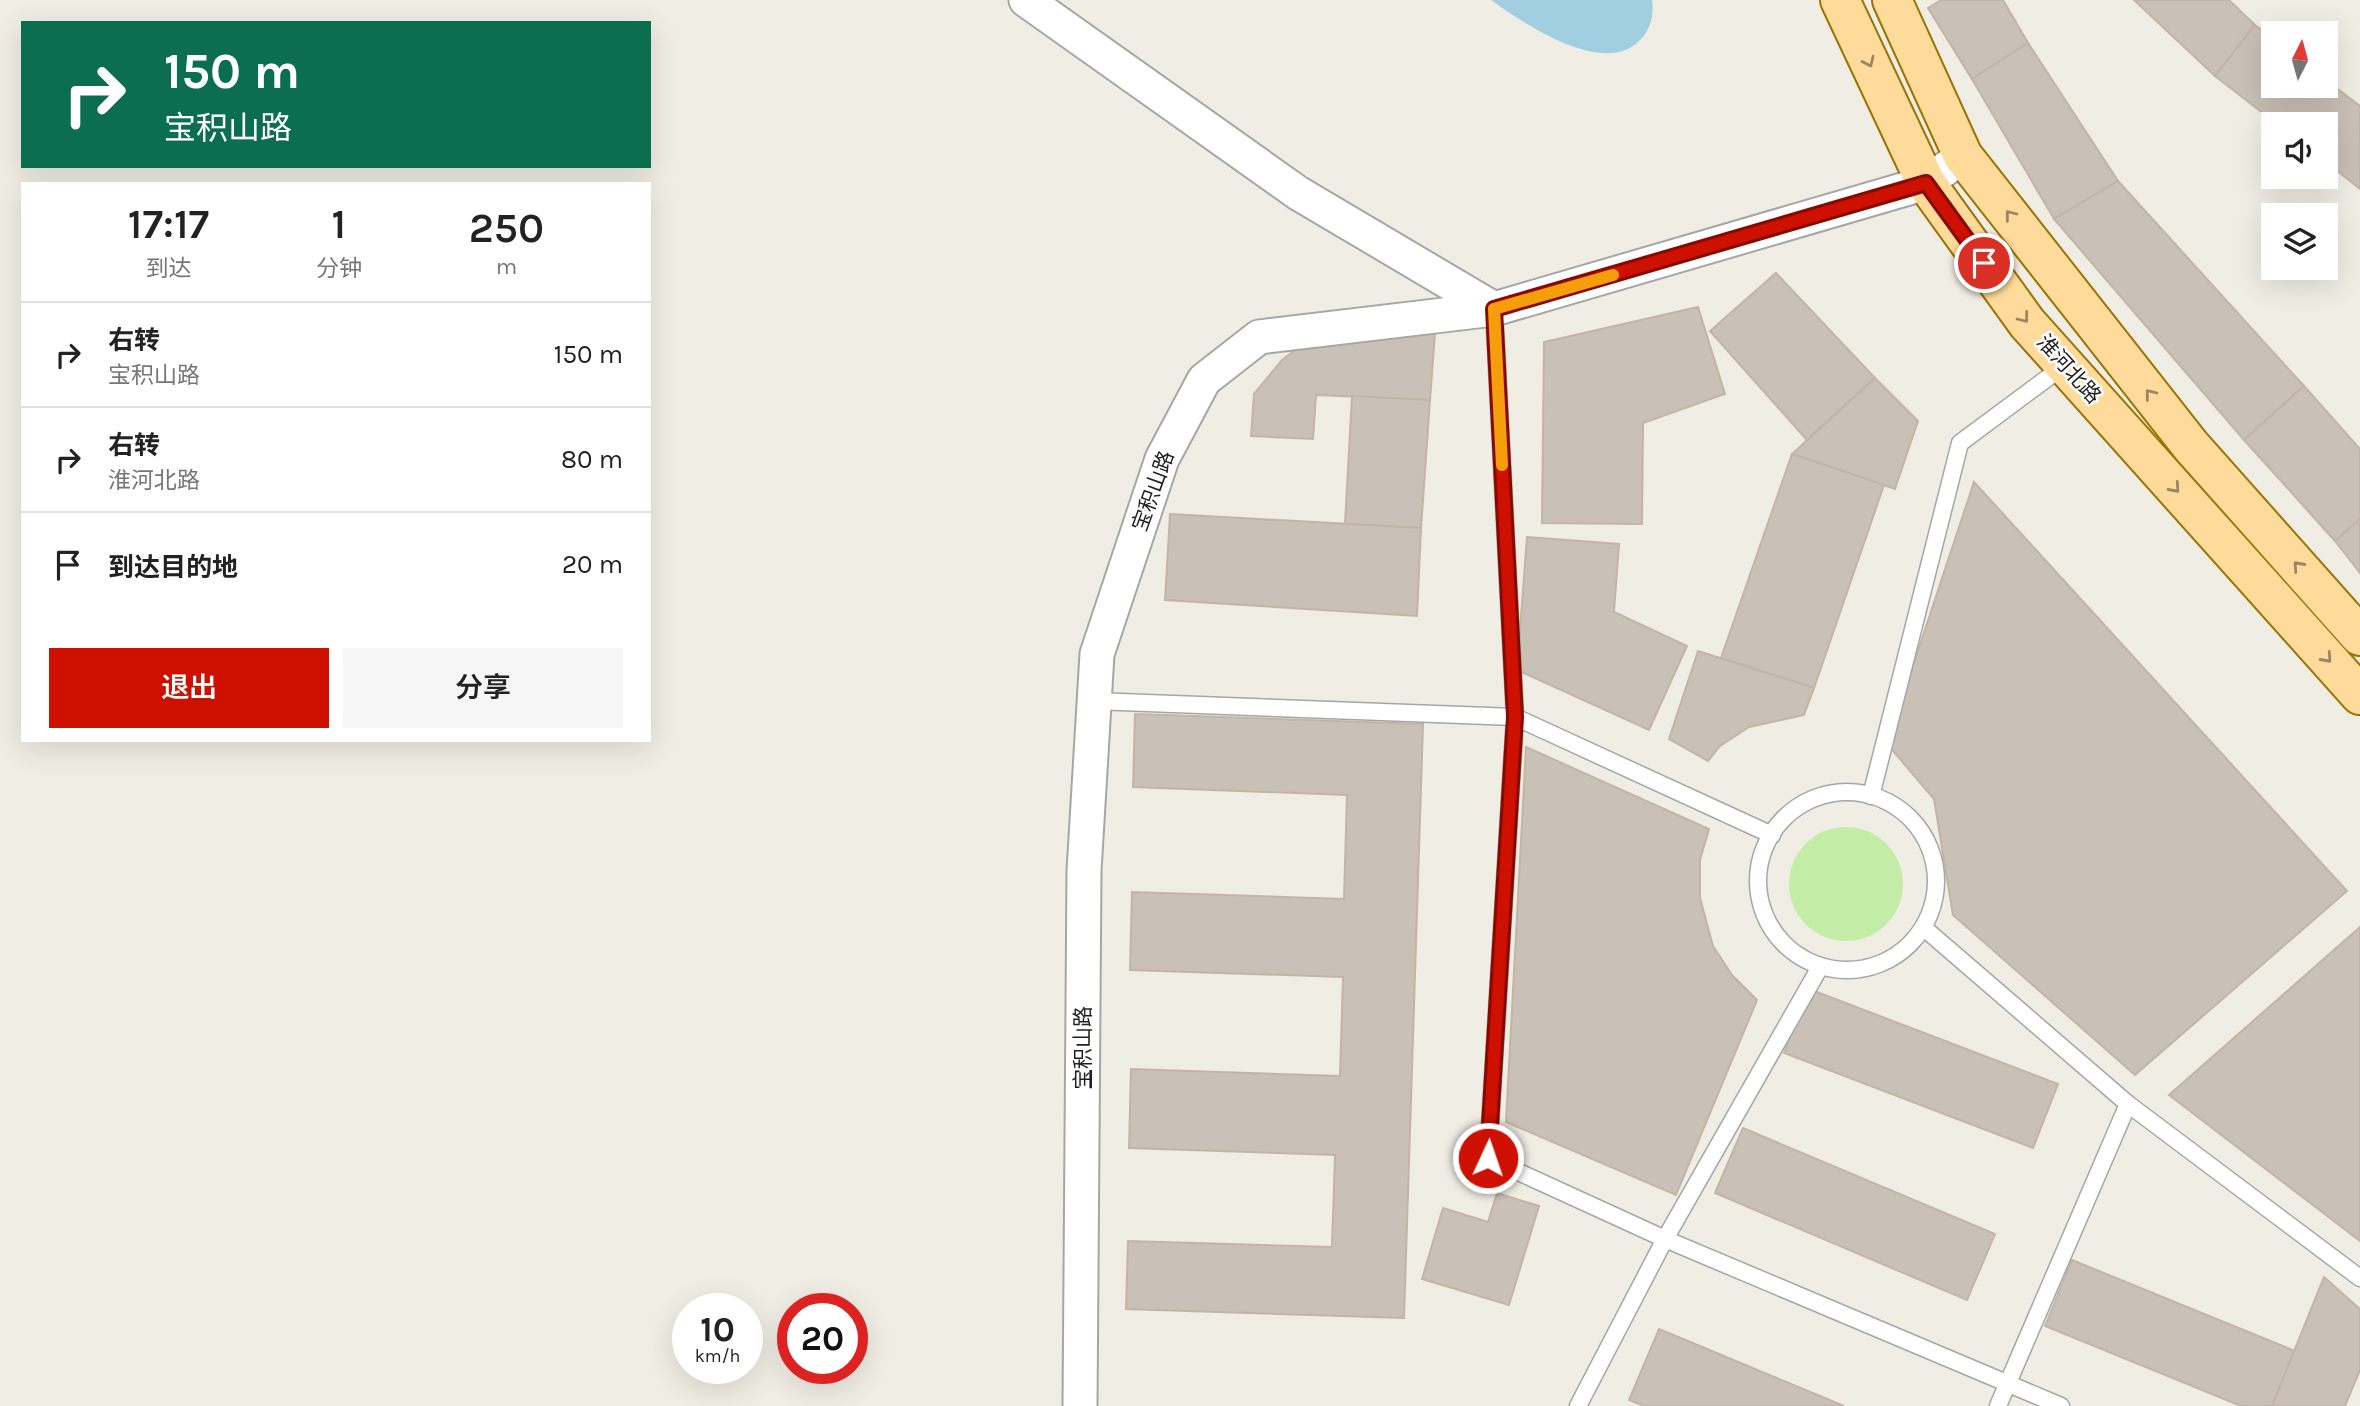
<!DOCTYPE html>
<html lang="zh">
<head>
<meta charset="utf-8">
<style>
  :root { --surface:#fff; --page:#f6f6f6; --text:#222; --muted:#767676; --line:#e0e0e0; --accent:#ce1000 }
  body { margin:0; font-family:Karla,"Noto Sans SC",sans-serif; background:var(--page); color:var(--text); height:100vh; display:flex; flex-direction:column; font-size:26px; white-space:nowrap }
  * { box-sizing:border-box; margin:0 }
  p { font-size:23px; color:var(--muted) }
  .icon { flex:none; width:38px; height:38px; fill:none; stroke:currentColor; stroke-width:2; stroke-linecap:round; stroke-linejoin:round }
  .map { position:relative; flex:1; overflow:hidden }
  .sheet { position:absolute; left:21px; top:182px; width:630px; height:560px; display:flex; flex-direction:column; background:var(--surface); border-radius:0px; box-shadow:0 7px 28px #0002 }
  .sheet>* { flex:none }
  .banner { position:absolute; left:21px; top:21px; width:630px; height:147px; border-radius:0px; box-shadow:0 7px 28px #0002; background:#0b6e4f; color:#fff; overflow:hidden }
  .needle { width:46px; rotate:6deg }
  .buttons { position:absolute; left:2261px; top:21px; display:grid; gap:14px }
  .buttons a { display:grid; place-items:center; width:77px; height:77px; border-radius:0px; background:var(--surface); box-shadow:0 7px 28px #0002; font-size:35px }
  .speed { position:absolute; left:672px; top:1293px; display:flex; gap:14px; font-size:35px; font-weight:700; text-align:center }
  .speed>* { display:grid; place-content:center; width:91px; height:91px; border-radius:50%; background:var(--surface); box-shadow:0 7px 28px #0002; line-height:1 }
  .speed small { font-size:18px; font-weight:400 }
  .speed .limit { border:10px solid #d22; background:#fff; color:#111 }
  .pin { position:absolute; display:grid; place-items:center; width:60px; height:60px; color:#fff; margin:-30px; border:4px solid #fff; border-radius:50%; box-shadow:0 2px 7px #0007 }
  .me { position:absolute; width:77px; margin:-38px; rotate:3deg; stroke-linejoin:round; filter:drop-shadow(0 0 5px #0008) }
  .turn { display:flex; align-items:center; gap:24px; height:147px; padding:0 28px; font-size:32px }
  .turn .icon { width:91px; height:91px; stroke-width:2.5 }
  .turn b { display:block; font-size:49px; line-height:60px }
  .eta { display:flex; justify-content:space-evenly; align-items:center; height:119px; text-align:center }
  .eta b { font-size:42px; font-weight:600; line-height:49px }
  .button { display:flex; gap:14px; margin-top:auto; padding:14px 28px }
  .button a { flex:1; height:80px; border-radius:0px; background:var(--accent); color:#fff; font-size:28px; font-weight:600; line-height:80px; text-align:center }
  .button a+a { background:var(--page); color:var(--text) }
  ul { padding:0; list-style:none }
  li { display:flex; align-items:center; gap:21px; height:105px; padding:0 28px; border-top:2px solid var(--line) }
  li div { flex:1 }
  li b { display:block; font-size:26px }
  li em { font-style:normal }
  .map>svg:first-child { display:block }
  .grass { fill:#c4eea7 }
  .water { fill:#a1cee1 }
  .building { fill:#c9c0b7; stroke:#c3b5a5; stroke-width:2 }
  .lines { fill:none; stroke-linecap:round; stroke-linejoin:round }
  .service-casing { stroke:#a6a6a6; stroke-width:19 }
  .minor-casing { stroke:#a6a6a6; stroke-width:37 }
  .primary-casing { stroke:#9a7300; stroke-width:42 }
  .service { stroke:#fff; stroke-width:16 }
  .minor { stroke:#fff; stroke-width:33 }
  .primary { stroke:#ffdb9b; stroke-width:38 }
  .oneway { stroke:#9a8663 }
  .route-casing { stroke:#860a00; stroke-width:18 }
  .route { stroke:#ce1000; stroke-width:12 }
  .slow { stroke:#f59e0b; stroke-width:12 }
  .labels { text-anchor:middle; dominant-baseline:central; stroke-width:5; stroke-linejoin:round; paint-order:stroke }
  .street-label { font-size:21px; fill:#1f1f1f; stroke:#fff }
</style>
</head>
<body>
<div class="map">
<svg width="2360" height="1406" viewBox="0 0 2360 1406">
  <rect width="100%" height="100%" fill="#f0ede4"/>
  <circle class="grass" cx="1846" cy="884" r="57"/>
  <path class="water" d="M 1491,0 L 1652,0 C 1654,15 1651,28 1641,39 C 1605,80 1522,22 1491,0 Z"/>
  <g class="building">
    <polygon points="1941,0 2003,0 2028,43 1972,79 1928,8"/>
    <polygon points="2134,0 2229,0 2255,25 2215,76"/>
    <polygon points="2255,25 2273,39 2273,86 2326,86 2326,80 2360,106 2360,189 2326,162 2326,124 2277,124 2215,76"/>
    <polygon points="2028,43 2118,181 2054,219 1972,79"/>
    <polygon points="2118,181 2304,386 2244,440 2054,219"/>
    <polygon points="1776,273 1875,378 1807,440 1710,331"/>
    <polygon points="1698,307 1725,394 1643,423 1642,524 1542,523 1544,342"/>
    <polygon points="1353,327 1435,333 1430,400 1316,395 1313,439 1251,436 1254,394 1282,360 1320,331"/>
    <polygon points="1875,378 1918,421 1895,489 1792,454"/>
    <polygon points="2304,386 2360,449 2360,519 2335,541 2244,440"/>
    <polygon points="1352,396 1430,400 1421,528 1345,524"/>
    <polygon points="1792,454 1884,485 1814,688 1721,658"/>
    <polygon points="1974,482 2347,891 2135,1075 1953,915 1934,799 1887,744"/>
    <polygon points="1170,514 1421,528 1417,616 1165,600"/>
    <polygon points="2360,519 2360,573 2335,541"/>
    <polygon points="1527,537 1619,544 1614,612 1687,646 1649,730 1517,670"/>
    <polygon points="1698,651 1814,688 1804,715 1749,727 1720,746 1708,761 1669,739"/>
    <polygon points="1135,714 1423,724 1404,1318 1126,1309 1128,1241 1332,1247 1335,1155 1129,1148 1131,1069 1340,1076 1343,977 1130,970 1132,892 1344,899 1347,795 1133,787"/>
    <polygon points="1526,747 1709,829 1700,860 1700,898 1713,946 1732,975 1757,1000 1676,1195 1506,1122"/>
    <polygon points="2360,927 2360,1241 2169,1095"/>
    <polygon points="1809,989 2058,1084 2033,1148 1784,1053"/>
    <polygon points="1743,1128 1995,1234 1967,1300 1715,1193"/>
    <polygon points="1497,1193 1539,1206 1509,1305 1422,1279 1443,1208 1488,1222"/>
    <polygon points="2072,1260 2295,1351 2272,1406 2241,1406 2045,1326"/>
    <polygon points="2324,1277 2360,1309 2360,1370 2345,1406 2272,1406"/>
    <polygon points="1659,1329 1844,1406 1644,1406 1629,1400"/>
  </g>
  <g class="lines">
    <defs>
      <g id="service">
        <polyline points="1494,309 1515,717 1488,1158 1665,1239 2061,1406"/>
        <polyline points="1094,701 1515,717 1772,835"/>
        <circle cx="1847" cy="881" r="89"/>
        <polyline points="1871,796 1960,443 2065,365"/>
        <polyline points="1924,928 2128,1104 2360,1278"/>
        <polyline points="1578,1406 1665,1239 1820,967"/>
        <polyline points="1998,1406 2128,1104"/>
      </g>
      <g id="minor">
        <polyline points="1026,0 1298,193 1494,309"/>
        <polyline points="1080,1406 1084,871 1097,654 1162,459 1204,380 1259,337 1494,309 1926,183 1963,156"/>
      </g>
      <g id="primary">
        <polyline points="1840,0 1926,183 2027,323 2360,695"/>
        <polyline points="1892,0 1963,156 2191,446 2360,636"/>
      </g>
    </defs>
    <use href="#service" class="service-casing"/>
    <use href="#minor" class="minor-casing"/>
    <use href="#primary" class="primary-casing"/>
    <use href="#service" class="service"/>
    <use href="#minor" class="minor"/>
    <use href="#primary" class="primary"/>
  </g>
  <defs><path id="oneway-chevron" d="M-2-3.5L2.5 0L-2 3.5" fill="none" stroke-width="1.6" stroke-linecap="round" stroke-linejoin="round" transform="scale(1.75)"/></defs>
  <g class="oneway">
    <use href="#oneway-chevron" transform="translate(1869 62) rotate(65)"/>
    <use href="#oneway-chevron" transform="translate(2010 215) rotate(-128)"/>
    <use href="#oneway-chevron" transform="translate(2024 318) rotate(52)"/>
    <use href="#oneway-chevron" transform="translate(2150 394) rotate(-128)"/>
    <use href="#oneway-chevron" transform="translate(2175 488) rotate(48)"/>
    <use href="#oneway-chevron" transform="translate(2298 566) rotate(-132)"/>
    <use href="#oneway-chevron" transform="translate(2327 658) rotate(48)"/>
  </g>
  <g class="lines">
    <defs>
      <polyline id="route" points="1488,1158 1515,717 1494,309 1926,183 1984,263"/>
    </defs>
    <use href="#route" class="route-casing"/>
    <use href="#route" class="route"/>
    <polyline class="slow" points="1502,465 1494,309 1613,275"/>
  </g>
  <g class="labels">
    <g class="street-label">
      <text transform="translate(2069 369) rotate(48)">淮河北路</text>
      <text transform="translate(1153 491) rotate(-70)">宝积山路</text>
      <text transform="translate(1083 1048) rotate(-90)">宝积山路</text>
    </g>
  </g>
</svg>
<div class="buttons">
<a><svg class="needle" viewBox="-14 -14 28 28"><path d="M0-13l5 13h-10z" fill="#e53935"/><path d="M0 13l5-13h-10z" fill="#767676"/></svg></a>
<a><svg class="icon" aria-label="sound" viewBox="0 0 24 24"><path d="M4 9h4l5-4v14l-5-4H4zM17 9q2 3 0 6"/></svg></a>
<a><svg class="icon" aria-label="layers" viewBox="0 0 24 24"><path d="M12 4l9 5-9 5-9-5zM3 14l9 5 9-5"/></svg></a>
</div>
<div class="speed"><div>10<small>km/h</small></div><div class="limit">20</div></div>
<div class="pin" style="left:1984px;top:263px;background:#d93025"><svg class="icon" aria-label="arrive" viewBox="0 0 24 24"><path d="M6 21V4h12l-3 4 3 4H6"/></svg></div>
<svg class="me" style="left:1488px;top:1158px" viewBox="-20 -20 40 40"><circle r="17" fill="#ce1000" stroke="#fff" stroke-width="3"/><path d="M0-11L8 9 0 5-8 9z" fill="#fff"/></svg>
<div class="banner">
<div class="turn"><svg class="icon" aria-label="right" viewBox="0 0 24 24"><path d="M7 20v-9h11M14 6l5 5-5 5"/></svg><div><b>150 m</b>宝积山路</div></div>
</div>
<section class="sheet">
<div class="eta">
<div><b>17:17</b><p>到达</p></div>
<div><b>1</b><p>分钟</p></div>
<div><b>250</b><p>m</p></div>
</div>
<ul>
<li><svg class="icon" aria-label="right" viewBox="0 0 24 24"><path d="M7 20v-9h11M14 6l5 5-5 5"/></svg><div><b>右转</b><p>宝积山路</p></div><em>150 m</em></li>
<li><svg class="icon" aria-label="right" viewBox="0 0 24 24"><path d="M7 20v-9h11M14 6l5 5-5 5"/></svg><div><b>右转</b><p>淮河北路</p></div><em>80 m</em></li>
<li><svg class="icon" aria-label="arrive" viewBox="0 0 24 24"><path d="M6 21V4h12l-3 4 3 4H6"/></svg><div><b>到达目的地</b></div><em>20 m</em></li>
</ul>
<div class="button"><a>退出</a><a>分享</a></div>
</section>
</div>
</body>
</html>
